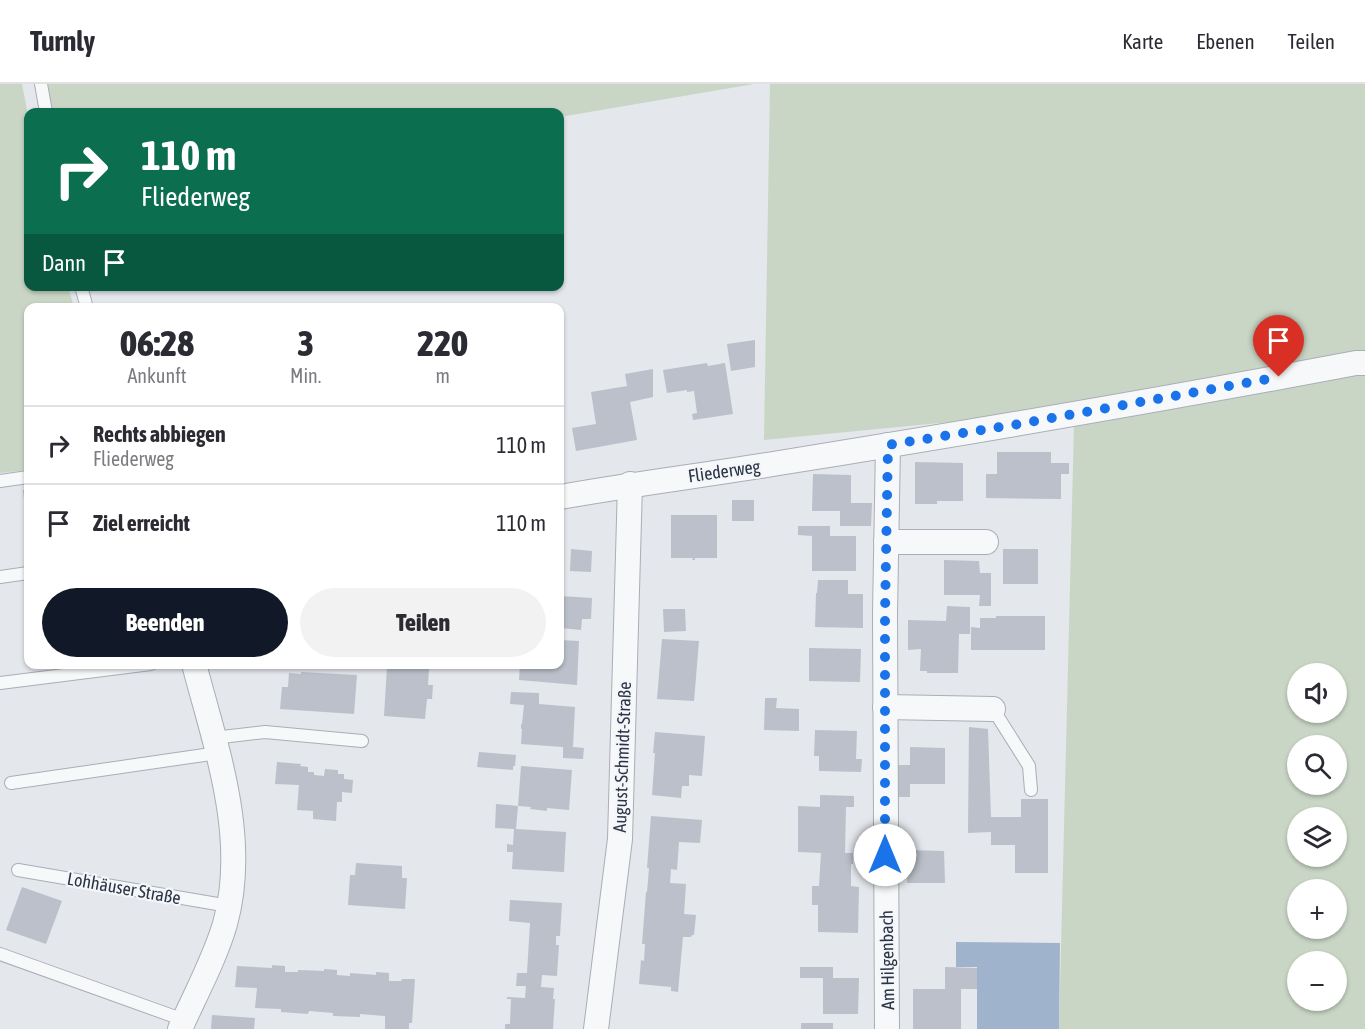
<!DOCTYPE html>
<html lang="de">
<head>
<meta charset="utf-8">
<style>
  :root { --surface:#fff; --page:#f2f2f3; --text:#2b2b33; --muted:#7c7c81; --line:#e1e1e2; --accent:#111827 }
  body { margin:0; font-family:"Asap Condensed",sans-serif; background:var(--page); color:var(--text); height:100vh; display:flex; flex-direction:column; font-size:22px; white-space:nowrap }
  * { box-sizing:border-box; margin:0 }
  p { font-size:20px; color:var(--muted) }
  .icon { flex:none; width:33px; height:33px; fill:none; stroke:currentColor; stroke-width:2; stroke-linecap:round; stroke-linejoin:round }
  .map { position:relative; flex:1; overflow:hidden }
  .sheet { position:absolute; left:24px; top:219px; width:540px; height:366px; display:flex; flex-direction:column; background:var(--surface); border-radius:12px; box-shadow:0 2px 4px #0004 }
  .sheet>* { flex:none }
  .top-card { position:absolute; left:24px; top:24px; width:540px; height:183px; border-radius:12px; box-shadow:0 2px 4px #0004; background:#0b6e4f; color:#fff; overflow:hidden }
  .buttons { position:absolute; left:1287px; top:579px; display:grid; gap:12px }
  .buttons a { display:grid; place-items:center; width:60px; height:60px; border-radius:50%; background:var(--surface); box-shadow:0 2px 4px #0004; font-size:30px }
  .pin { position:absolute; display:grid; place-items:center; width:51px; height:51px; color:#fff; margin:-62px -26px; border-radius:50% 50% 50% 0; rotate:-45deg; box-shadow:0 0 6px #0007 }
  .pin .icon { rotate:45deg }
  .me { position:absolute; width:66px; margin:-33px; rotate:0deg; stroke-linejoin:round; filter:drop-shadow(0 0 4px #0008) }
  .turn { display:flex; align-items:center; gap:21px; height:126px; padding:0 18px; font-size:27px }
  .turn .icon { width:78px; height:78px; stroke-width:2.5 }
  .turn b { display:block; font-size:42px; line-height:51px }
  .then { display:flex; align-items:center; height:57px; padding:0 18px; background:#0003; gap:12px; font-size:22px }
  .eta { display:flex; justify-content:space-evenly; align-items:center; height:102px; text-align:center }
  .eta b { font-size:36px; font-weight:800; line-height:42px }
  .button { display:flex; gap:12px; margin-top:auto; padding:12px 18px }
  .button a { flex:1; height:69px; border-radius:36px; background:var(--accent); color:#fff; font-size:24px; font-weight:800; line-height:69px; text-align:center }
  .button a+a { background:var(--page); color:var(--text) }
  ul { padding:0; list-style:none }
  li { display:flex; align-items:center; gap:18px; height:78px; padding:0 18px; border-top:2px solid var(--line) }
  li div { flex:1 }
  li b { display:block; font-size:22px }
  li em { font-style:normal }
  header { display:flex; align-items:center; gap:36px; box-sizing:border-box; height:84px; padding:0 30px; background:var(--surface); border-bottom:2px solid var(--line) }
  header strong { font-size:28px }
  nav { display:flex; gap:33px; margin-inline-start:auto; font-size:21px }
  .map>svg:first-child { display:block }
  .green { fill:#c9d6c5; fill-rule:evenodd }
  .water { fill:#9fb4cc }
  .building { fill:#bbc0ca }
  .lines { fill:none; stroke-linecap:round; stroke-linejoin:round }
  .service-casing { stroke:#a9aeb7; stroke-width:14 }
  .minor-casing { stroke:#a9aeb7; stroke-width:26 }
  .service { stroke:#f7f8fa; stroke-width:12 }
  .minor { stroke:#f7f8fa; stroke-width:24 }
  .route { stroke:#1a73e8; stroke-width:10; stroke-dasharray:0 18 }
  .labels { text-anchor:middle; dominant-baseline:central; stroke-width:4.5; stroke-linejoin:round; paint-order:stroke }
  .street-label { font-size:18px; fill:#2b3445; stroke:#f4f6f9 }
</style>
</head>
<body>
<header>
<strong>Turnly</strong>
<nav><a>Karte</a><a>Ebenen</a><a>Teilen</a></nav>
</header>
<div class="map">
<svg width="1365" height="945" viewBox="0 0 1365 945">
  <rect width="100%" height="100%" fill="#e4e7ec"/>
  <g class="green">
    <polygon points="0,0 22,0 28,31 28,202 68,203 74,223 28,224 28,386 0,389"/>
    <polygon points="47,0 754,0 560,33 560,28 52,28"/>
    <polygon points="770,0 1365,0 1365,271 981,335 764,356"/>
    <path d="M 1365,290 L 1365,945 L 1059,945 L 1074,341 L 1194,316 ZM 1298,590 L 1336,590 L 1336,628 L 1298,628 ZM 1298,662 L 1336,662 L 1336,700 L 1298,700 ZM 1298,734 L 1336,734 L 1336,772 L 1298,772 ZM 1298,806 L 1336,806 L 1336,844 L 1298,844 ZM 1298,878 L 1336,878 L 1336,916 L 1298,916 Z"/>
  </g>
  <polygon class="water" points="956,858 1060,859 1059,945 977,945 977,883 956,883"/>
  <g class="building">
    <polygon points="755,256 755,283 731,287 727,260"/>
    <polygon points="707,279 708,282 725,279 733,330 693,336 692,330 697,329 694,307 687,308 687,306 667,309 663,286"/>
    <polygon points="653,285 653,313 630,318 637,356 576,367 572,344 596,340 591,308 627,302 625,290"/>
    <polygon points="997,368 1051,368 1051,379 1069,379 1069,390 1061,390 1061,415 986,414 986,390 997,390"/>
    <polygon points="915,378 963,379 963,417 937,417 937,420 915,420"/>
    <polygon points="813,390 851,391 851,419 872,419 871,442 840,442 840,427 812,427"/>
    <polygon points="23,406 28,406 28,443 27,443"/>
    <rect x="732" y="416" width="22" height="21"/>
    <polygon points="671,431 717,431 717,474 695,474 695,476 692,476 693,474 671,474"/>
    <polygon points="798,442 830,442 830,452 856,452 856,487 812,487 812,452 798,451"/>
    <polygon points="571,465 592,467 591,488 570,487"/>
    <rect x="1003" y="465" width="35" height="35"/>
    <polygon points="944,476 979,477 980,489 991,489 991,522 979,522 980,511 944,511"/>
    <polygon points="818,496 848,496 848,510 863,510 863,544 815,543 816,509 817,509"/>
    <polygon points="560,512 592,514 591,535 582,535 581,546 561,544 562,533 560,533"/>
    <polygon points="947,522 970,523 970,550 959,550 958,589 927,589 927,587 920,587 921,565 908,566 908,536 946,537"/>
    <polygon points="663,525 685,525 686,547 664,548"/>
    <polygon points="996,532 1045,532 1045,566 971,566 971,543 980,544 980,534 996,534"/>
    <polygon points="662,555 699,557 694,617 657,615"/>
    <polygon points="560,556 579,557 577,601 519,596 520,580 560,580"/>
    <polygon points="809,564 861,565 860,598 809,597"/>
    <polygon points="382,580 398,580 398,583 429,585 428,601 433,601 432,615 427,615 425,635 384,632 387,583 382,582"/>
    <polygon points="301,588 357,591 354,630 280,625 282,603 288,603 289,589 301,590"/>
    <polygon points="511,608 539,609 539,620 575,623 573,663 584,664 583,675 563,674 563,663 521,660 522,645 521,645 521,640 522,640 524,621 510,620"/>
    <polygon points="765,614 777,614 776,624 799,625 799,647 764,646"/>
    <polygon points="969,643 988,645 991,733 1021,733 1021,715 1048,715 1048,789 1015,789 1015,761 991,761 991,748 968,749"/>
    <polygon points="815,646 857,647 856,675 862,675 861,688 819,687 819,672 814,672"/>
    <polygon points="655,648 705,652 702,692 689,691 689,702 682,702 681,714 652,711 655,669 653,669"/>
    <polygon points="910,663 945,664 945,700 910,700 910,713 889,713 889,681 910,681"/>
    <polygon points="479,668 516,671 515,682 513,682 513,686 477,683"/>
    <polygon points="277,678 301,680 300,682 308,683 308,688 314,688 314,691 324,692 325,685 338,686 338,690 344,690 344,695 353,696 352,709 342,708 342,718 337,718 336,737 313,735 313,727 297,726 299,701 275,700"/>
    <polygon points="521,682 572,686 569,726 547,724 547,727 530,725 531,723 518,722 516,745 566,748 564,788 512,785 513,768 507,768 507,760 513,761 514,745 495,744 496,720 518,722"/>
    <polygon points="820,711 854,712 854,723 846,723 845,769 853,769 853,780 851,780 851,802 859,803 858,849 818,848 818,821 812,821 812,802 819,802 821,769 798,768 798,722 820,723"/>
    <polygon points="651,732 702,736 700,759 679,758 677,786 671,785 670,799 686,800 684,830 696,831 694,851 692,851 691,853 683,853 678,908 671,907 671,903 639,900 641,876 644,877 645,860 642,860 646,808 647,808 648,797 649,784 647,784"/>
    <polygon points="907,766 944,767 945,799 907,799"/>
    <polygon points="356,779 402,782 402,794 407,794 405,825 348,821 350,791 355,791"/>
    <polygon points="22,803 62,817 46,860 6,846"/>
    <polygon points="510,816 562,819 560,852 556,852 556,861 559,861 557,892 542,891 541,903 554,904 553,915 555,915 553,945 505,945 505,940 510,940 511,915 507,915 507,913 525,914 526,902 516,902 517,889 527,889 530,839 509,837"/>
    <polygon points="272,881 285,882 285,888 298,888 298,886 324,887 324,885 337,886 337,891 350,892 350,889 376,891 376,888 389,889 389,897 401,897 402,895 415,895 412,939 409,939 409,945 385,945 385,932 360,930 360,933 333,932 333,929 309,927 308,930 281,928 281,925 255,924 257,904 235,903 237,882 272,884"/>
    <polygon points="800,883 833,883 833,894 859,894 858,930 823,930 823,894 800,894"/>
    <polygon points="945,883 977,884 977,905 961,905 961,945 913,945 913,905 945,905"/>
    <polygon points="212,931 255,934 254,945 211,945"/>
    <rect x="801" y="939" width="32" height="6"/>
  </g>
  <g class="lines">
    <defs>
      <g id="service">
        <polyline points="41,0 46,28"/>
        <polyline points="81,202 87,224"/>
        <polyline points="0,397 28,393"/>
        <polyline points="0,493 28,489"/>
        <polyline points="0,599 151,580"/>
        <polyline points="993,625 1029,682 1031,706"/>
        <polyline points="213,654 265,648 362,657"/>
        <polyline points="11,699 218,669"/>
        <polyline points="18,786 229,822"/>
        <polyline points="0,870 184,936"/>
      </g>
      <g id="minor">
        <path d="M 560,413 C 633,400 706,391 779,379 C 972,348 1165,315 1356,279 L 1365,279"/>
        <polyline points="886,458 986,458"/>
        <polyline points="885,623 993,625"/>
        <path d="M 180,945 C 195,911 214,877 225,840 C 249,754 216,664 194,580"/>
        <polyline points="596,945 620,755 630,400"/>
        <polyline points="887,945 885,530 888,361"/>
      </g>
    </defs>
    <use href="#service" class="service-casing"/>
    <use href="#minor" class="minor-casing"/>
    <use href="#service" class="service"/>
    <use href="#minor" class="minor"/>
  </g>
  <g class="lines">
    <polyline class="route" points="885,771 885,530 888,361 1019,340 1279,293"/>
  </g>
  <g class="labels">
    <g class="street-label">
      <text transform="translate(724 387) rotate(-8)">Fliederweg</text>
      <text transform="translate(622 673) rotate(-88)">August-Schmidt-Straße</text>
      <text transform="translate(124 804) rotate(10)">Lohhäuser Straße</text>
      <text transform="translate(887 876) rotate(-91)">Am Hilgenbach</text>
    </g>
  </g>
</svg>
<div class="buttons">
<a><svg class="icon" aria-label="sound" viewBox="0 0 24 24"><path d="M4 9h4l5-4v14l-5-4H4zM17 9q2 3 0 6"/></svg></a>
<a><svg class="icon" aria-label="search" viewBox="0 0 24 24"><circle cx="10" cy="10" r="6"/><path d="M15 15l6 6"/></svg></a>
<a><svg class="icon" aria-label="layers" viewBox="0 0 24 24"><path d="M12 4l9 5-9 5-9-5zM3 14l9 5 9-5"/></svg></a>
<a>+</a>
<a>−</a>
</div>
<div class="pin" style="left:1279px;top:293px;background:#d93025"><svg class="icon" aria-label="arrive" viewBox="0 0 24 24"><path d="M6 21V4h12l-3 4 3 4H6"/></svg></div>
<svg class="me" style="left:885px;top:771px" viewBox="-20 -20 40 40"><circle r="19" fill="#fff"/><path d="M0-13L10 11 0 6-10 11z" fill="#1a73e8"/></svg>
<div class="top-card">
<div class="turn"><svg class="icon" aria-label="right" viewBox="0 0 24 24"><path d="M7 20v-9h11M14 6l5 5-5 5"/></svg><div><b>110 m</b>Fliederweg</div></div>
<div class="then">Dann<svg class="icon" aria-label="arrive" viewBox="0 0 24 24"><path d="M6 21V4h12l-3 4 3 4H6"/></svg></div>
</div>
<section class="sheet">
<div class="eta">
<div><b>06:28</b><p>Ankunft</p></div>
<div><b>3</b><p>Min.</p></div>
<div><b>220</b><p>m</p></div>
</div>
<ul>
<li><svg class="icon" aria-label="right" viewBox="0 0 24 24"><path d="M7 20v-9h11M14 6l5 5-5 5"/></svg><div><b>Rechts abbiegen</b><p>Fliederweg</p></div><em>110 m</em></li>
<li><svg class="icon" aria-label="arrive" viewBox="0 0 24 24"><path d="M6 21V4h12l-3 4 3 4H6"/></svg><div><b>Ziel erreicht</b></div><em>110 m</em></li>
</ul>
<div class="button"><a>Beenden</a><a>Teilen</a></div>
</section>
</div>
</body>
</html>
